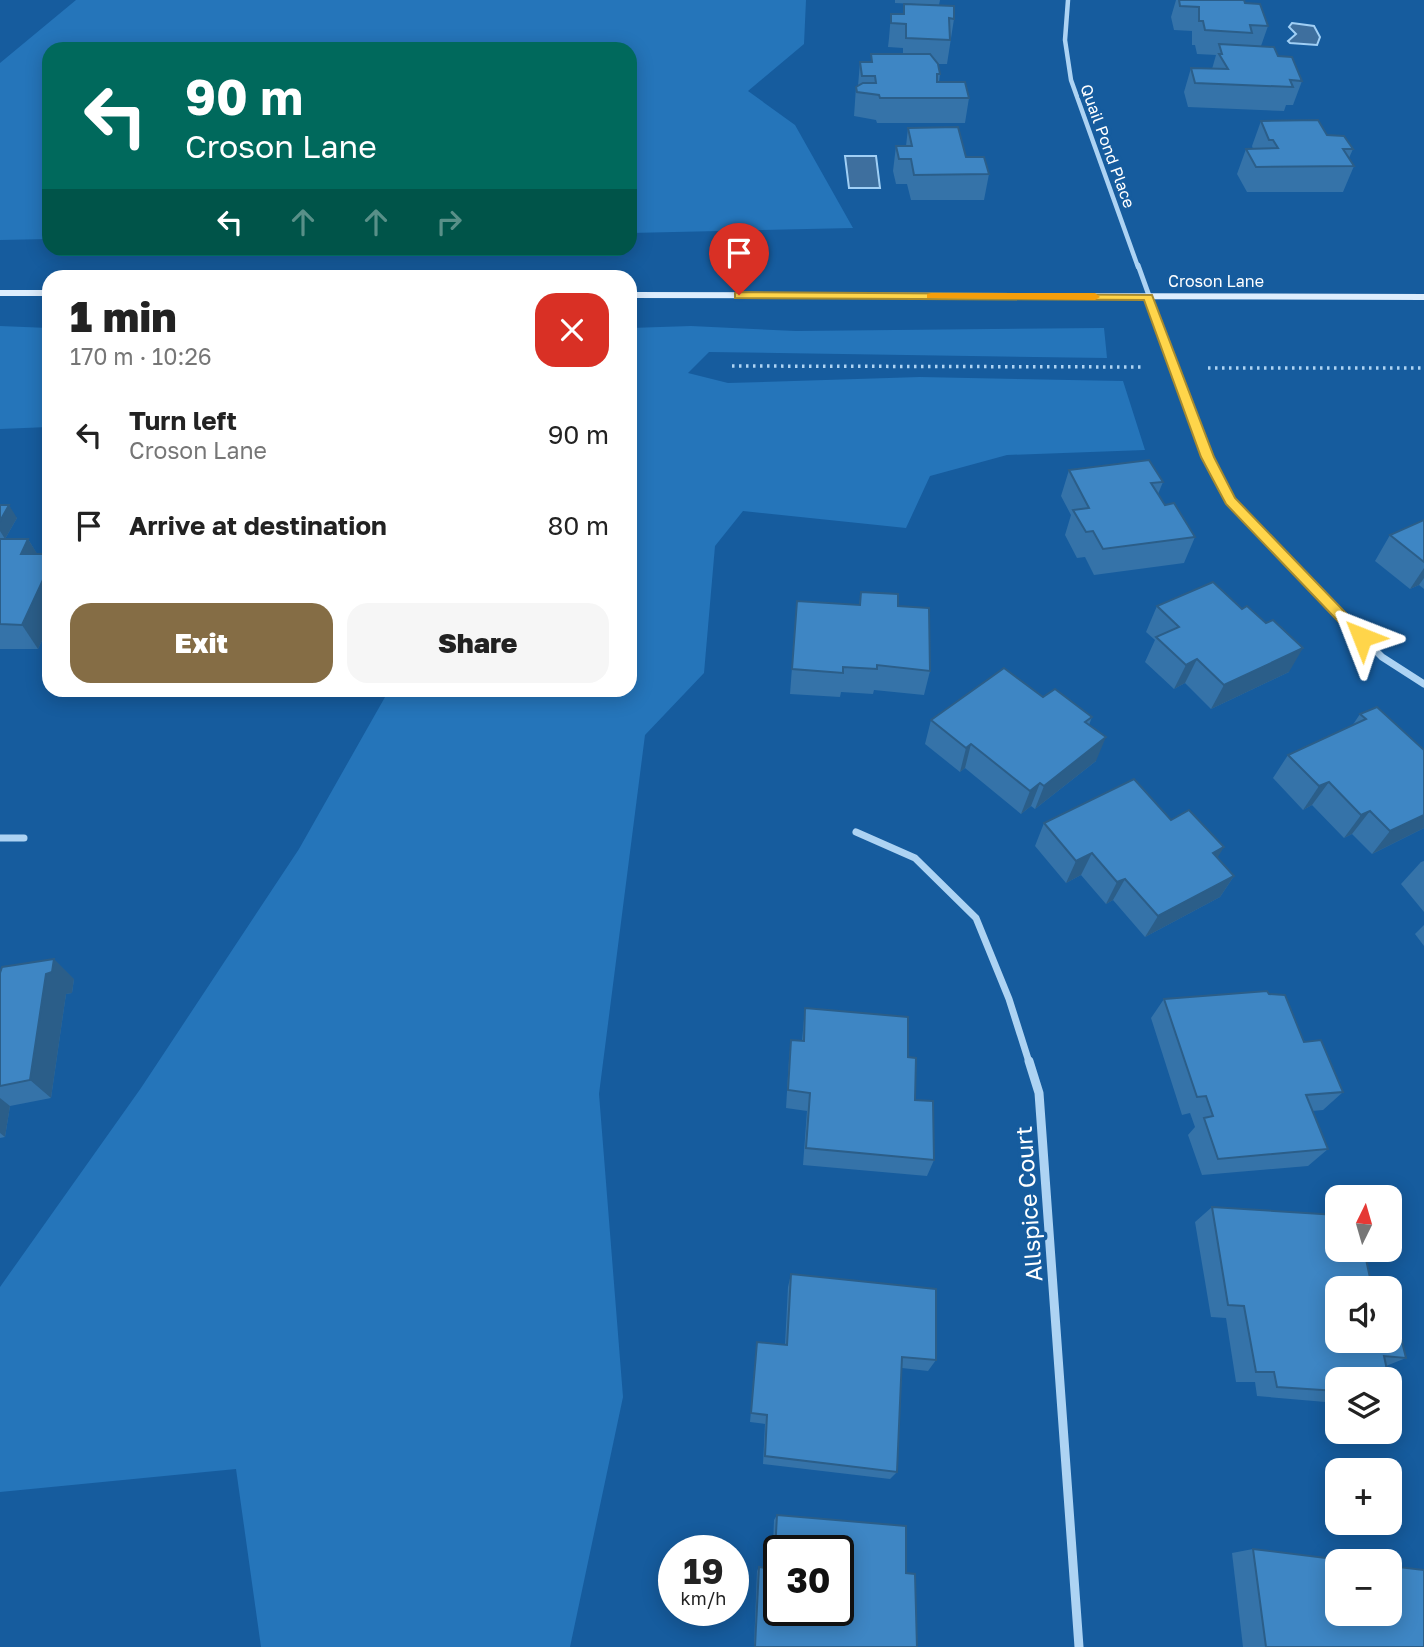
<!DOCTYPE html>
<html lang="en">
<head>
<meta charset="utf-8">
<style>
  :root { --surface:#fff; --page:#f6f6f6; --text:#222; --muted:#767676; --accent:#856d45 }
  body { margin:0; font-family:"Golos Text",sans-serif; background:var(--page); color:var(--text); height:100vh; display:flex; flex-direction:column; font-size:26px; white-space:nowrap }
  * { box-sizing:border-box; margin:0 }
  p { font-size:23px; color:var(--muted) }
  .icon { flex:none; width:38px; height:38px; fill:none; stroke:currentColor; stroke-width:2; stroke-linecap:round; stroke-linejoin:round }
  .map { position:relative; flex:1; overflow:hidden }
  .side { position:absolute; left:42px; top:270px; width:595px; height:427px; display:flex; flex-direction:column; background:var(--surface); border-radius:21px; box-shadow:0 4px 18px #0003 }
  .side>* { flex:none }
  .hud { position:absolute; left:42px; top:42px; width:595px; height:214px; border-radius:21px; box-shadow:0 4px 18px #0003; background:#00695c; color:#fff; overflow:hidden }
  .needle { width:46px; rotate:5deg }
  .buttons { position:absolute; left:1325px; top:1185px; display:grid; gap:14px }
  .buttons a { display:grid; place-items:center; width:77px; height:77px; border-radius:14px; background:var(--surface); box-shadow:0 4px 18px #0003; font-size:35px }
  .speed { position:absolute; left:658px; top:1535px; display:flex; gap:14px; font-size:35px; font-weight:700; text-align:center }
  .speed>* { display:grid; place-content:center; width:91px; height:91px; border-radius:50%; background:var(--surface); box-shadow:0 4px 18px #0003; line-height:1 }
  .speed small { font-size:18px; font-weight:400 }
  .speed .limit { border:4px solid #111; border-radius:10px; background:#fff; color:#111 }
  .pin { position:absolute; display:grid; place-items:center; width:60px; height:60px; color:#fff; margin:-72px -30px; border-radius:50% 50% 50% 0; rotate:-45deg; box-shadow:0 0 7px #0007 }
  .pin .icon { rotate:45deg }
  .me { position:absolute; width:77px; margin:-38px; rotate:315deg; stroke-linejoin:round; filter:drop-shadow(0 0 5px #0008) }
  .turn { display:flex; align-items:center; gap:24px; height:147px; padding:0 28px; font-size:32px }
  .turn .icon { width:91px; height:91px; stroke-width:2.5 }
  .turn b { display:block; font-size:49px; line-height:60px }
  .lanes { display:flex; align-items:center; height:66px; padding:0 28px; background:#0003; justify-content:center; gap:35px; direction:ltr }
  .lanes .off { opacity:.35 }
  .round { display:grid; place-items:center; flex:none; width:74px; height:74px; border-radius:21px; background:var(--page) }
  .headline { display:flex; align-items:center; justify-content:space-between; height:119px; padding:0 28px }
  h1 { font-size:42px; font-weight:800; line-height:52px }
  .primary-button { display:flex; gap:14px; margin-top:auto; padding:14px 28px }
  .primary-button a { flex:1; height:80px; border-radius:21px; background:var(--accent); color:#fff; font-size:28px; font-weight:800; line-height:80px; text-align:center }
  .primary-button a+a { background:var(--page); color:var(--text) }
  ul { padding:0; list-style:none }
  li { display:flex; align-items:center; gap:21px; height:91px; padding:0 28px }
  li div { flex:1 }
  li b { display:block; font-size:26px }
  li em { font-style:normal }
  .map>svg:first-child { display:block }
  .green { fill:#2575ba }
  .water { fill:#3e6f9e; stroke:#a0cff5; stroke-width:2 }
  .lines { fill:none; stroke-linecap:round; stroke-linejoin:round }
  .path { stroke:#add3f3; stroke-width:3.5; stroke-dasharray:2.5 4.5; stroke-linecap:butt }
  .minor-far3 { stroke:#add3f3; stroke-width:4.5 }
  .minor-far2 { stroke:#add3f3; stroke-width:5 }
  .minor-far1 { stroke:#add3f3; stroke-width:7 }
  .minor { stroke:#add3f3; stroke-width:9 }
  .secondary { fill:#ddedfd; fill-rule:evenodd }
  .wall { fill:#3573a9 }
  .shaded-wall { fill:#2b5e89 }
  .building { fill:#3e86c4; stroke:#2b5e89; stroke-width:2; fill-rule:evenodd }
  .route { fill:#ffd54a; stroke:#a68a30; stroke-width:2 }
  .slow { fill:#f59e0b }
  .labels { text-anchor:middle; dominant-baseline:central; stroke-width:7; stroke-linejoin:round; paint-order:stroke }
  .far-street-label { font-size:16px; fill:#fff; stroke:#165c9e }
  .near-street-label { font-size:23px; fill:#fff; stroke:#165c9e }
</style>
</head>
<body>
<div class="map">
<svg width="1424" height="1647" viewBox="0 0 1424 1647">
  <rect width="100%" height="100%" fill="#165c9e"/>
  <g class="green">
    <polygon points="76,0 806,0 804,44 748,91 795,125 853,228 630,233 630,49 49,49 49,239 0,240 0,63"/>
    <polygon points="0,326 49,328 49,427 0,429"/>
    <polygon points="691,326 796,331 1104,328 1107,358 709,352 688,373 728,383 920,377 1123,381 1145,450 1007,455 930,476 906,528 743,511 715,546 704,673 645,735 599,1094 623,1397 570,1647 261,1647 236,1469 0,1492 0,1287 141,1088 299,849 389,690 630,690 630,328"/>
  </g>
  <g class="water">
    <polygon points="1292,23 1314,26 1320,37 1317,45 1290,43 1288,41 1296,34 1289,27"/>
    <polygon points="845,156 876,156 880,188 849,188"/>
  </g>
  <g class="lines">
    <g class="path">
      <polyline points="732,366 1143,367"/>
      <polyline points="1208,368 1424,368"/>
    </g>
    <polyline class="minor-far3" points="1068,0 1065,40 1071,80 1138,267"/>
    <polyline class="minor-far2" points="1138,265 1207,457 1230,501 1337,612"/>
    <g class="minor-far1">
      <polyline points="1336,611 1382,657 1424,684"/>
      <polyline points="856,832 915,858 976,918 1009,999 1029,1062"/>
      <polyline points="0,838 24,838"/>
    </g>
    <polyline class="minor" points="1029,1061 1039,1093 1079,1647"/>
    <g class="secondary">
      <rect x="0" y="290" width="49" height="6"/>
      <polygon points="630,292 1424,294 1424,300 630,298"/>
    </g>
  </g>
  <g class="wall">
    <polygon points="895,0 940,0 939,5 895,3"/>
    <polygon points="1176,0 1244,0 1245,3 1268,26 1261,46 1278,56 1302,81 1293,105 1286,105 1284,111 1188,107 1184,92 1191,68 1212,69 1216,55 1197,54 1195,45 1192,45 1192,31 1174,30 1171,17"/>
    <polygon points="904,4 954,19 947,64 937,64 940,74 939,82 969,98 965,123 877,123 876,120 854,116 856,87 858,86 860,62 871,62 871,54 903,54 903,48 888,47 889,38 891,14 903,14"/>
    <polygon points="1261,121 1327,135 1353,149 1349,158 1354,166 1343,192 1247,192 1237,174 1246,149 1253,149 1252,146"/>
    <polygon points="908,128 966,157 989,174 984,200 911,200 907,184 896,184 893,171 896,146 906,146"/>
    <polygon points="1069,470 1163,482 1158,494 1165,505 1195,537 1184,563 1094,575 1085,557 1077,558 1065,535 1071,515 1061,496"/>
    <polygon points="0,505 17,518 5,539 28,539 37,554 49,554 49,626 38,649 0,649"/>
    <polygon points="1424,520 1424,589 1419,585 1410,589 1375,561 1390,535"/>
    <polygon points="861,592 898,606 930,671 924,695 874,690 873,694 841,692 840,697 790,694 797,601 859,605"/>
    <polygon points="1157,606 1289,672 1211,709 1185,683 1174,689 1145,662 1155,640 1146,632"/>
    <polygon points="1043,697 1092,717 1089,725 1096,761 1035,809 1031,806 1021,814 965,768 960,772 925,744 931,720"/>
    <polygon points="1360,714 1424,750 1424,828 1372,854 1352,834 1344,838 1312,805 1303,810 1273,778 1288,755 1352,726"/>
    <polygon points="1171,820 1218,858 1234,876 1220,897 1145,937 1113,900 1106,904 1081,875 1066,883 1035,846 1044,823"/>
    <polygon points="1424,861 1424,912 1401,884 1421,862"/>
    <polygon points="1424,925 1424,946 1415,934"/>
    <polygon points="0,973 74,979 72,993 66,994 51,1098 10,1106 5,1137 0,1138"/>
    <polygon points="1269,994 1343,1092 1323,1110 1312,1111 1328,1149 1308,1166 1202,1175 1188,1135 1195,1127 1190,1113 1182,1115 1151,1018 1164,999"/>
    <polygon points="805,1008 908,1057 915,1100 934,1160 927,1176 803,1165 807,1111 786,1108 789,1059 791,1040 802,1041"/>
    <polygon points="1212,1207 1372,1287 1406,1358 1386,1366 1337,1379 1337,1403 1257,1396 1255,1382 1236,1382 1226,1318 1211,1317 1195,1222"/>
    <polygon points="791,1274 936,1360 928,1371 902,1368 897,1472 890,1479 763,1464 765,1424 750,1422 757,1342 785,1345 788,1287"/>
    <polygon points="777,1515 906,1573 917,1647 754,1647 757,1571 759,1567 772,1569 774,1520"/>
    <polygon points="1253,1549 1424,1647 1243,1647 1232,1553"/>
  </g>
  <g class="shaded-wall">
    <polygon points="9,505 17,518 5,539 0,531 0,521"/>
    <polygon points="28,539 44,565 21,554"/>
    <polygon points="49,567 49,626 38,649 22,625"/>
    <polygon points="1424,568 1424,578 1419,585 1410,589"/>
    <polygon points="1303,648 1289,672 1211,709 1224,685"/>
    <polygon points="1197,659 1185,683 1174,689 1186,665"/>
    <polygon points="1106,737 1096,761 1035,809 1044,786"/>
    <polygon points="971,744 965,768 960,772 966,748"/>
    <polygon points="1329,782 1312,805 1303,810 1319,786"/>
    <polygon points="1040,783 1031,806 1021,814 1030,791"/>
    <polygon points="1370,811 1352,834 1344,838 1361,815"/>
    <polygon points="1424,815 1424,828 1372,854 1390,831"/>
    <polygon points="1224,847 1210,870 1213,853"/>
    <polygon points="1092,853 1081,875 1066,883 1076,861"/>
    <polygon points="1234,876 1220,897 1145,937 1158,916"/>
    <polygon points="1125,879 1113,900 1106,904 1117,882"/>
    <polygon points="54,959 74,979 72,993 66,994 51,1098 30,1080 46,974"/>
    <polygon points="0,1098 10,1106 5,1137 0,1133"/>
  </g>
  <g class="building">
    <polygon points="1179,0 1244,0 1245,3 1260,4 1268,26 1250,25 1252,33 1205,30 1203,21 1199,21 1199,7 1180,6"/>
    <polygon points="904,4 954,6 954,19 949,18 950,40 906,38 906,24 891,23 891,14 904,14"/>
    <polygon points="1219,44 1274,47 1278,56 1292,57 1302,81 1290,80 1293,87 1195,83 1191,68 1228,69 1219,54 1222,54"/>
    <polygon points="871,54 930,54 938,64 940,74 937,74 937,82 965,82 969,98 880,98 879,95 857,92 856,87 863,83 876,83 875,76 862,76 860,62 872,62"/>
    <polygon points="1318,120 1327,135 1344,136 1353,149 1343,149 1354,166 1256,167 1246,149 1278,148 1273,140 1269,140 1261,121"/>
    <polygon points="958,127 966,157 984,157 989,174 914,175 911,159 899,159 896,146 912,146 908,128"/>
    <polygon points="1149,460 1163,482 1151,483 1165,505 1174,503 1195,537 1103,549 1093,531 1086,532 1073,510 1089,508 1069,470"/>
    <polygon points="0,505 9,505 0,521"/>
    <polygon points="1424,520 1424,562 1390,535"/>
    <polygon points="0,539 28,539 21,554 49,554 49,567 22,625 0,624"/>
    <polygon points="1213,582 1242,609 1247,606 1266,623 1273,620 1303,648 1224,685 1197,659 1186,665 1156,637 1179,627 1157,606"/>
    <polygon points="861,592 898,594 898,606 929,608 930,671 877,665 877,669 843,667 843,673 792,669 797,601 860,605"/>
    <polygon points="1004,668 1043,697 1055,689 1092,717 1085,722 1106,737 1044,786 1040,783 1030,791 971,744 966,748 931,720"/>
    <polygon points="1377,707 1424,750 1424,815 1390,831 1370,811 1361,815 1329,782 1319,786 1288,755 1366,719 1360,714"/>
    <polygon points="1134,779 1171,820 1189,810 1224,847 1213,853 1234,876 1158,916 1125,879 1117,882 1092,853 1076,861 1044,823"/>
    <polygon points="54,959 52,972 46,974 30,1080 0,1086 0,973 2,967"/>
    <polygon points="1267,991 1269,994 1285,995 1304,1042 1321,1040 1343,1092 1306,1095 1328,1149 1218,1159 1204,1118 1213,1116 1206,1096 1197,1097 1164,999"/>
    <polygon points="805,1008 908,1017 908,1057 916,1058 915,1100 933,1101 934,1160 806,1148 810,1093 788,1090 791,1040 804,1041"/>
    <polygon points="1212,1207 1337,1215 1337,1250 1364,1250 1372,1287 1388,1288 1337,1288 1337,1340 1390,1340 1390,1293 1406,1358 1384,1356 1389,1379 1337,1379 1337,1391 1277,1387 1274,1372 1256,1372 1244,1306 1228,1305"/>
    <polygon points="791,1274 936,1289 936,1360 902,1357 897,1472 765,1456 767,1415 751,1413 757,1342 787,1345"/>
    <polygon points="1390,1381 1393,1396 1390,1396"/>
    <path d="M 777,1515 L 906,1526 L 906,1573 L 915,1574 L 917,1647 L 755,1647 L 759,1567 L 774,1569 ZM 779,1550 L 838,1550 L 838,1610 L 779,1610 Z"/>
    <polygon points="1253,1549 1350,1561 1337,1561 1337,1614 1390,1614 1390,1566 1424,1570 1424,1647 1266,1647"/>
  </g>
  <polygon class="route" points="739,292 1152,295 1214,457 1235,498 1369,637 1362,642 1357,641 1226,504 1201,457 1144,300 735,298 735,293"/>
  <polygon class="slow" points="931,293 1095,293 1100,297 1095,300 927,298 927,294"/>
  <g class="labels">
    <g class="far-street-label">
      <text transform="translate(1108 146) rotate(70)">Quail Pond Place</text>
      <text x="1216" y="281">Croson Lane</text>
    </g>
    <g class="near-street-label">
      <text transform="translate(1028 1204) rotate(-94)">Allspice Court</text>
    </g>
  </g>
</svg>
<div class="buttons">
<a><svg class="needle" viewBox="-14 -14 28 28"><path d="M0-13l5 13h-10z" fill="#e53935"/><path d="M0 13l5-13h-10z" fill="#767676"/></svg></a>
<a><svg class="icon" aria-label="sound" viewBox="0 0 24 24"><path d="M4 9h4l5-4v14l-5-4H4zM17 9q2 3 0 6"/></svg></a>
<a><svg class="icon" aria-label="layers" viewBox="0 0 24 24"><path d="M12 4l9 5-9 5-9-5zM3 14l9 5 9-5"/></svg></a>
<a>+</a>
<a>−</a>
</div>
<div class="speed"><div>19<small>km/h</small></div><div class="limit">30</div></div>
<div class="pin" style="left:739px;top:295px;background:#d93025"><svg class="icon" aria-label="arrive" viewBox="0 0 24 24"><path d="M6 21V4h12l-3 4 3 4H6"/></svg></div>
<svg class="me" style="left:1362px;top:637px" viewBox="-20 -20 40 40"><path d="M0-17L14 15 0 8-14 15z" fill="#ffd54a" stroke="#fff" stroke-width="4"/></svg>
<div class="hud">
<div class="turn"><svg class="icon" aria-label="left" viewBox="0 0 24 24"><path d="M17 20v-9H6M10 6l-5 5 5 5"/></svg><div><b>90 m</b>Croson Lane</div></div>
<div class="lanes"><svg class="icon" aria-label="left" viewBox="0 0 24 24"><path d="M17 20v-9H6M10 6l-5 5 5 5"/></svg><svg class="icon off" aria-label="ahead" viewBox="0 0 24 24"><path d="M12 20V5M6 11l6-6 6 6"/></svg><svg class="icon off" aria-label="ahead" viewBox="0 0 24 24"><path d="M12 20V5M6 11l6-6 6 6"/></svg><svg class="icon off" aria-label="right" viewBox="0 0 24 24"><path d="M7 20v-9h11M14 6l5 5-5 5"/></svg></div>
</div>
<section class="side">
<div class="headline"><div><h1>1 min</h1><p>170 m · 10:26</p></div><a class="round" style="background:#d93025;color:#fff"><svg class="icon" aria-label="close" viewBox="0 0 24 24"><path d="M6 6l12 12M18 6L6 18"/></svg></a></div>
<ul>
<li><svg class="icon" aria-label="left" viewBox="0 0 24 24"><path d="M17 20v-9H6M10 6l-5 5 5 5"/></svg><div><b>Turn left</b><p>Croson Lane</p></div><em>90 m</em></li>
<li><svg class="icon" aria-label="arrive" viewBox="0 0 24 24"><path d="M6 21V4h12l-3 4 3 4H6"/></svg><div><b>Arrive at destination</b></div><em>80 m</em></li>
</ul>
<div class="primary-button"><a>Exit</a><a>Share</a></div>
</section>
</div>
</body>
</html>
